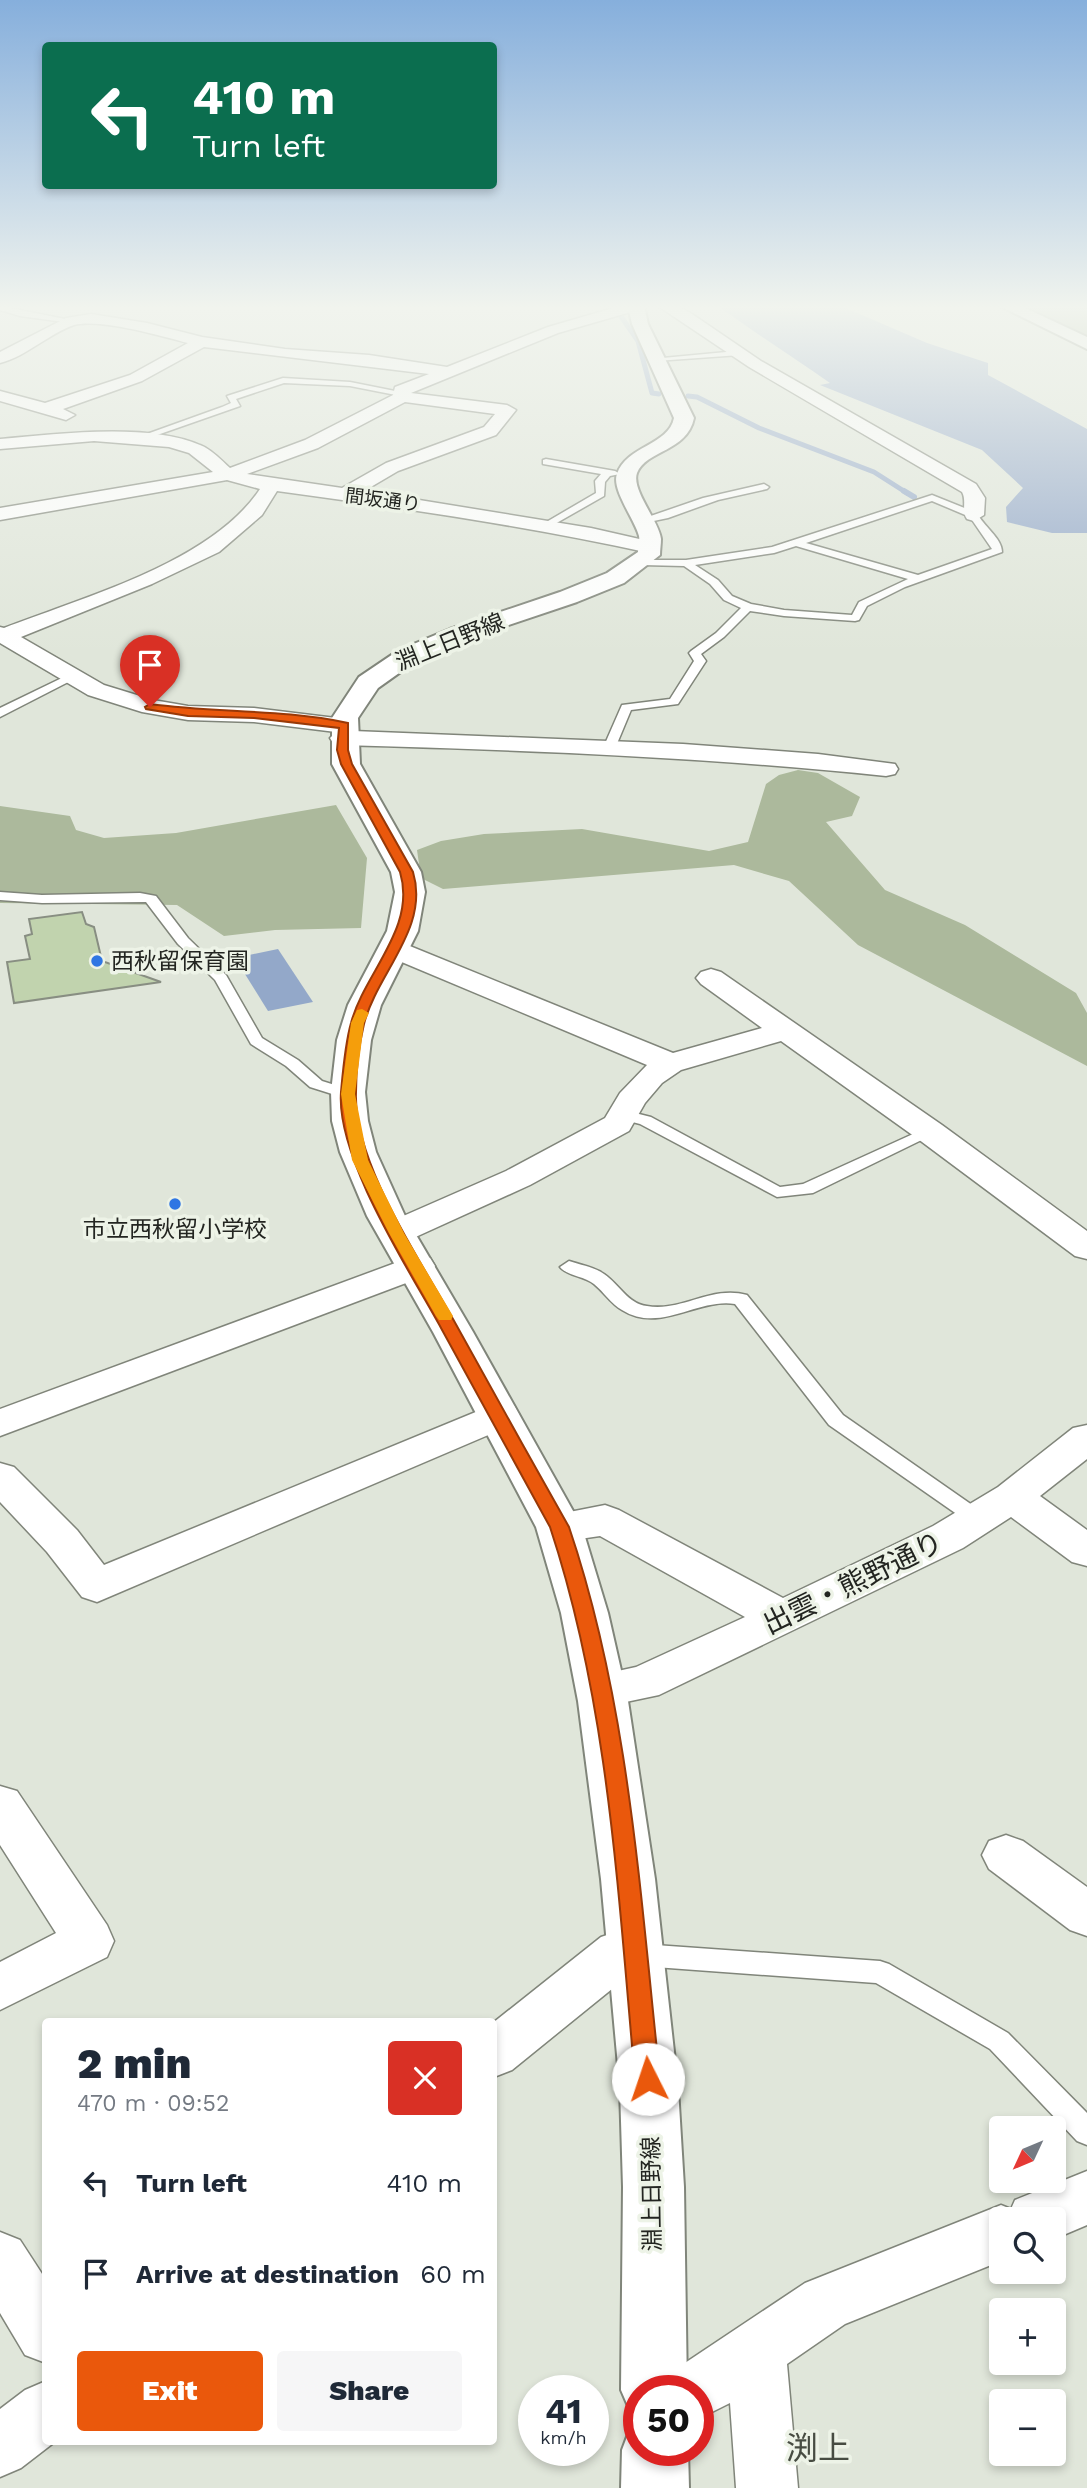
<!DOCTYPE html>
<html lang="en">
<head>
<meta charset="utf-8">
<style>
  :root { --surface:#fff; --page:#f6f6f7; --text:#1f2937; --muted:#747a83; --accent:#ea580c }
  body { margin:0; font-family:"Work Sans","Noto Sans JP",sans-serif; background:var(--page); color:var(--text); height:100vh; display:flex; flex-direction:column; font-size:26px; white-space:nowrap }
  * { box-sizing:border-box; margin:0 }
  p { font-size:23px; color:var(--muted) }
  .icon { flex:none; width:38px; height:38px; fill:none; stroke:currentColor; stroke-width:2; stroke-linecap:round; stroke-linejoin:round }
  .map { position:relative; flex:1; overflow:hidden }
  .sheet { position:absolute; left:42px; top:2018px; width:455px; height:427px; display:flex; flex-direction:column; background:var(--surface); border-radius:7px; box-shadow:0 4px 10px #0003 }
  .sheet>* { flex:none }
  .guide { position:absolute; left:42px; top:42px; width:455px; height:147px; border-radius:7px; box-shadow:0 4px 10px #0003; background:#0b6e4f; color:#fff; overflow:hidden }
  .needle { width:46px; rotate:226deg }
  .controls { position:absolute; left:989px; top:2116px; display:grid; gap:14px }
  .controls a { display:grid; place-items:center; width:77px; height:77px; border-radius:7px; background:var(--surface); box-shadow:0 4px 10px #0003; font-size:35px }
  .speed { position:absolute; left:518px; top:2375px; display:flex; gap:14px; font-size:35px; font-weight:700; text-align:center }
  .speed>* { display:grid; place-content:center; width:91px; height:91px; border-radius:50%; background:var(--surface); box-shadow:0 4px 10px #0003; line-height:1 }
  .speed small { font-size:18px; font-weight:400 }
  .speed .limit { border:10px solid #d22; background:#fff; color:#111 }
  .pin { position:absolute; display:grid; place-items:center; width:60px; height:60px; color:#fff; margin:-72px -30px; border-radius:50% 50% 50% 0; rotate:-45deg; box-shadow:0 0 7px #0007 }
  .pin .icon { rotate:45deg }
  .me { position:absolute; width:77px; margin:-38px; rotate:356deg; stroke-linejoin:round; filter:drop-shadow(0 0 5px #0008) }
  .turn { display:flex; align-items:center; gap:24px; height:147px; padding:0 35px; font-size:32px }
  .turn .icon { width:91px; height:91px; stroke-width:2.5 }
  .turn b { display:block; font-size:49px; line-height:60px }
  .round { display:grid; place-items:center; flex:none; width:74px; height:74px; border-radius:7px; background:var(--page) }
  .headline { display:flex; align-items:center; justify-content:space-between; height:119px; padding:0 35px }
  h1 { font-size:42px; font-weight:800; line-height:52px }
  .button { display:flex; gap:14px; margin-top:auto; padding:14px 35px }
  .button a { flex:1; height:80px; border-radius:7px; background:var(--accent); color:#fff; font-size:28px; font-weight:800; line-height:80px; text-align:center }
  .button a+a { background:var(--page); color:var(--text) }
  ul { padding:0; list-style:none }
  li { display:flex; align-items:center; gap:21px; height:91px; padding:0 35px }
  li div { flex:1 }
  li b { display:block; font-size:26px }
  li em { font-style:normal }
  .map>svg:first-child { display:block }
  .green { fill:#acb99c }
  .water { fill:#93a8c9 }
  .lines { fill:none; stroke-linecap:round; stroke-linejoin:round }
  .stream-far1 { stroke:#93a8c9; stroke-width:5 }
  .stream { stroke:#93a8c9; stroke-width:6 }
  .building { fill:#c1d3ae; stroke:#888e82; stroke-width:2 }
  .lane-casing { stroke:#80857a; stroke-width:3 }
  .street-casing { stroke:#80857a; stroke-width:3 }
  .secondary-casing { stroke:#80857a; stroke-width:4 }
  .lane { fill:#fff; fill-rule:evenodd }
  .street { fill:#fff; fill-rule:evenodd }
  .secondary { fill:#fff; fill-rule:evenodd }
  .route { fill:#ea580c; stroke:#983908; stroke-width:2 }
  .slow { fill:#f59e0b }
  .poi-dot { fill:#2f76e3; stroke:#edf3e7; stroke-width:2.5 }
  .labels { text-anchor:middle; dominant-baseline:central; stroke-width:7; stroke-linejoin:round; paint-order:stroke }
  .far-street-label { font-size:19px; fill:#232521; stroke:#edf3e7 }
  .street-label { font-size:23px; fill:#232521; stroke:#edf3e7 }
  .poi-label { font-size:23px; fill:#232521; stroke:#edf3e7; text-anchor:start }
  .near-street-label { font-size:28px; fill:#232521; stroke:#edf3e7 }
  .near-quarter-label { font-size:32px; fill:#474c42; stroke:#edf3e7 }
</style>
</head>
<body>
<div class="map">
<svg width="1087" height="2488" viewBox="0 0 1087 2488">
  <rect width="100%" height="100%" fill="#e0e6da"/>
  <g class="green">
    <polygon points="1025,306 1087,306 1087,338"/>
    <polygon points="798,770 818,773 860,797 852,816 826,822 885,890 965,925 1076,993 1087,1013 1087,1066 858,945 789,881 734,865 443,889 421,878 417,850 441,841 484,834 582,829 709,851 748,842 766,784 779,775"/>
    <polygon points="336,805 367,858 361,928 275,930 224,936 177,905 0,903 0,806 70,816 76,830 104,838 176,833"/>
  </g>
  <g class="water">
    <path d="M 718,306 L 841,306 L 927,343 L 988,363 L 988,375 L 1087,429 L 1087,533 L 1052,533 L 1007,522 L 1006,507 L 1023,488 L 982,450 L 820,385 L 830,383 C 793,357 755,333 718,306 Z"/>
    <polygon points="278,949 313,1002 268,1011 235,958"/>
  </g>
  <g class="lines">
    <g class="stream-far1">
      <polyline points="620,315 638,341 652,393 659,394"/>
      <polyline points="688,396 697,397 759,428 874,472 907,493"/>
    </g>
    <polyline class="stream" points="904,491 914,497"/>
  </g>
  <polygon class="building" points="82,912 86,924 94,927 102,961 161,982 14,1003 7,962 30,959 25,936 32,934 29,919"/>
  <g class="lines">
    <defs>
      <g id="lane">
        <polygon points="0,306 75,321 71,323 20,316 0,310"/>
        <polygon points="737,351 740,355 656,361 652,359"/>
        <polygon points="283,378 350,382 405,393 401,396 350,386 284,383 236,399 240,406 140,441 133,439 222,407 231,403 227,396"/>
        <polygon points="546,459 615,471 620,474 610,476 605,482 604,496 546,529 543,528 543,524 596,493 595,481 601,474 543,464 543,460"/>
        <polygon points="764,484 769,487 767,489 718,500 668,518 644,523 639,520 703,498"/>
        <path d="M 932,495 L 977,513 C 983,526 1002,538 1002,552 L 905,587 L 867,606 L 859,620 L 855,621 L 784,616 L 750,611 L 724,637 L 701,654 L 706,661 L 678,704 L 631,710 L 616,746 L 606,749 L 604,746 L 622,705 L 670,699 L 694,661 L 689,653 L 691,651 L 716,633 L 741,608 L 724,600 L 710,584 L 684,566 L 642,565 L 638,564 L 638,560 L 686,560 L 772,547 ZM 932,501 L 970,517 L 992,549 L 918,575 L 806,543 ZM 796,546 L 908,579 L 859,602 L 852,615 L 784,610 L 751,604 L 732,596 L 718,580 L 695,565 L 774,553 Z"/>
        <polygon points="68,675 78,677 0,717 0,708"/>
        <polygon points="0,892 42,895 140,893 156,896 188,938 226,975 262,1038 298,1060 322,1081 354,1091 356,1094 348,1099 310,1087 286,1066 251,1044 215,980 178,944 146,902 42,903 0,900"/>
        <polygon points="623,1110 651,1117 780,1187 803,1184 924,1129 930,1127 938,1132 813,1193 777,1197 640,1124 617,1118 615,1115"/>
        <path d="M 569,1261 C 581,1265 594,1267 604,1274 C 619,1284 628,1304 647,1306 C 682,1312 711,1285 747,1295 L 843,1415 L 985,1514 L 988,1519 L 985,1524 L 978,1526 L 971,1524 L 829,1425 L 735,1304 C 697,1298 660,1334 622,1310 C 611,1304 604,1292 594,1284 C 584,1276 567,1276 560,1267 Z"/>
        <polygon points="641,1944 880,1961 889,1964 1008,2033 1087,2113 1087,2145 1077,2141 990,2049 876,1983 641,1966 632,1963 628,1955 632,1947"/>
      </g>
      <g id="street">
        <path d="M 620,306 L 643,306 L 641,309 L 558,333 L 411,393 L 507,405 L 516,410 L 496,435 L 398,471 L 364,491 L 591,528 L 657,543 L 660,547 L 657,551 L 650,553 C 527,526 402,508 277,491 L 262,515 L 219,552 L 152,584 L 21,637 L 104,685 L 153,700 L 188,706 L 254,708 L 344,719 L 352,721 L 356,726 L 353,731 L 683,744 L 818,754 L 895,764 L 898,769 L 895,774 L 886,776 C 705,757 524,750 342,745 L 333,743 L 330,738 L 336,732 L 254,722 L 188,720 L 142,712 L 88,695 L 0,643 L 0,627 L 4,628 C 84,597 212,562 260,489 L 227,480 L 0,520 L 0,508 L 213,472 L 189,453 L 169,447 L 94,441 L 0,449 L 0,439 C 56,434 148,422 200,445 C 211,449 221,460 230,468 L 305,440 L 393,395 L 395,387 L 429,374 L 204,347 L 142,381 L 63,409 L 75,415 L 66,420 L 0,401 L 0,391 L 45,403 L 130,375 L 188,343 C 162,336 99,318 74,325 C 48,334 27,356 0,363 L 0,352 L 66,318 L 91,314 L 147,323 L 202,337 L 285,349 L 369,355 L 447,367 L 548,327 ZM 405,402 L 495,414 L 484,427 L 386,463 L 342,488 L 247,474 L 318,448 Z"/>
        <path d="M 658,306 L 678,306 L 692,314 L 761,361 L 976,484 L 985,498 L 984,515 L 974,521 L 967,519 C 961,511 967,501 962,492 L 749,367 Z"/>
        <polygon points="395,940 673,1053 762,1028 701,984 696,978 701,972 711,969 721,972 942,1125 1087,1231 1087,1259 1075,1256 918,1139 781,1041 681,1070 662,1083 645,1103 629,1131 530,1185 409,1240 397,1243 385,1240 380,1232 385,1224 506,1171 605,1118 620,1093 647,1065 385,955 381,949 385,943"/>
        <polygon points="417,1255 430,1258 435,1266 430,1274 0,1436 0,1409"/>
        <polygon points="500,1402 514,1406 519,1415 514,1424 97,1602 82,1597 47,1552 0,1502 0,1463 14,1467 77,1530 104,1565"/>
        <polygon points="1087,1425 1087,1459 1040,1496 1087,1530 1087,1566 1072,1562 1011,1517 963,1548 659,1695 602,1707 586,1702 580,1690 586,1678 636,1667 745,1617 600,1536 559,1542 544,1537 538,1527 544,1517 605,1505 619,1510 783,1598 933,1526 998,1487 1073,1428"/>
        <polygon points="0,1786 17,1791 107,1925 114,1941 107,1957 0,2010 0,1962 56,1933 0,1845"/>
        <polygon points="1006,1835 1023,1841 1087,1887 1087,1936 1070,1930 989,1869 982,1855 989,1841"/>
        <polygon points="619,1931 636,1932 654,1938 661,1954 654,1970 636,1976 628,1976 512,2070 494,2077 494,2022 601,1937"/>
        <polygon points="1087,2171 1087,2225 1054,2239 1054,2219 1001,2219 1001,2261 845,2324 787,2364 798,2488 736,2488 730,2403 698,2419 698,2390 667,2390 676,2369 805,2283 1001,2205 1011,2209 1015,2200"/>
        <polygon points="0,2232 20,2240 46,2280 46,2363 25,2355 0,2313"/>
        <polygon points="46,2381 46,2441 56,2441 21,2468 0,2477 0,2409 25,2390"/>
      </g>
      <g id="secondary">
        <path d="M 628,306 L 644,306 L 648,324 L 694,418 C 687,452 646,450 637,473 C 631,490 659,521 661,539 C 661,544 660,550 660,555 L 624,583 L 577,602 L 467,639 L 416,661 L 378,688 L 358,718 L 360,764 L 421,872 L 425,892 L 418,931 L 381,1005 L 371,1040 L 365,1092 L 368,1121 L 376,1152 L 405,1216 L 473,1332 L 582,1527 L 608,1613 L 628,1701 L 655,1879 L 678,2088 L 684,2187 L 687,2390 L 639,2390 L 639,2416 L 631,2413 L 621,2390 L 623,2187 L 620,2088 L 601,1879 L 578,1701 L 561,1613 L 536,1527 L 433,1332 L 367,1216 L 340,1152 L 332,1121 L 331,1092 L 337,1040 L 348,1005 L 387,931 L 395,892 L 391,872 L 332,764 L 332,718 L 359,677 L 399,650 L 450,629 L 560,592 L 607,573 L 638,552 C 638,547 640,541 639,536 C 635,520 611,489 617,474 C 626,446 669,445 674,418 L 632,324 Z"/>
        <polygon points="1000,306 1021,306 1087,337 1087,349"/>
        <polygon points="639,2423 639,2450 688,2450 689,2488 621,2488 622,2450 631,2426"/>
      </g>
    </defs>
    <use href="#lane" class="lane-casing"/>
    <use href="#street" class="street-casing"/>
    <use href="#secondary" class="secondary-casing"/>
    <use href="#lane" class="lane"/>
    <use href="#street" class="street"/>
    <use href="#secondary" class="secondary"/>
  </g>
  <linearGradient id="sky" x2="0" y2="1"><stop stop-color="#86afdc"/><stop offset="0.47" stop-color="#f1f4ee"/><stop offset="1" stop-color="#f1f4ee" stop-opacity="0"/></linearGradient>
  <rect width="1087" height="654" fill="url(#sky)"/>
  <path class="route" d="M 150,704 C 216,713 283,709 348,723 L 348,750 L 352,764 L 413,872 C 430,928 377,973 364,1024 C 359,1045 356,1071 356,1092 C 353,1162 419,1258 453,1319 C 491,1388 530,1458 569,1527 C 629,1704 640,1894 660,2079 L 656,2087 L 648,2090 L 639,2087 L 635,2079 C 618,1894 609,1705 550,1527 C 514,1461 477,1394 441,1328 C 408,1268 336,1158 341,1092 C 343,1070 345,1044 351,1023 C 364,973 417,928 400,872 L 341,764 L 337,750 L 339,728 L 254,718 L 188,716 L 146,709 L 145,707 Z"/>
  <polygon class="slow" points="362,1009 369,1013 364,1023 355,1094 368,1160 404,1233 453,1316 451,1320 439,1320 436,1316 389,1233 352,1160 341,1094 351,1023 357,1010"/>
  <g class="poi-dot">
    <circle cx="97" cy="961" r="7"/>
    <circle cx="175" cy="1204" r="7"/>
  </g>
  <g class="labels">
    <g class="far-street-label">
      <text transform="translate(383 500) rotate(7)">間坂通り</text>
    </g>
    <g class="street-label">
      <text transform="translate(450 642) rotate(-22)">淵上日野線</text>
      <text transform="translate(652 2194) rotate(-91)">淵上日野線</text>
    </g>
    <g class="poi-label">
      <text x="111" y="961">西秋留保育園</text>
      <text x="175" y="1229" text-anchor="middle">市立西秋留小学校</text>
    </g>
    <g class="near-street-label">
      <text transform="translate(853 1583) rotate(-26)">出雲・熊野通り</text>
    </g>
    <g class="near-quarter-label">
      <text x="818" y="2448">渕上</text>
    </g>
  </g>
</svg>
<div class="controls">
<a><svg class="needle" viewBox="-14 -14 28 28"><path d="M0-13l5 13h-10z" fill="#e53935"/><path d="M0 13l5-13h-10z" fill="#747a83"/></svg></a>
<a><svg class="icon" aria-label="search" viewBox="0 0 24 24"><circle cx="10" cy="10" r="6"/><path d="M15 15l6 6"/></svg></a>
<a>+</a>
<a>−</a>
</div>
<div class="speed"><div>41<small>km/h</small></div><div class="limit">50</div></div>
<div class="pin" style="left:150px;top:707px;background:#d93025"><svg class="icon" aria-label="arrive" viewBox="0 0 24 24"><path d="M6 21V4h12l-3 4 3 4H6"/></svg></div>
<svg class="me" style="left:648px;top:2079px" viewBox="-20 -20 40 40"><circle r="19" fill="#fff"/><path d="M0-13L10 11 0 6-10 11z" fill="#ea580c"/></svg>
<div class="guide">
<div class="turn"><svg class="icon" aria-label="left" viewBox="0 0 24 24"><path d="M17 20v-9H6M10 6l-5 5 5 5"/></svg><div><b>410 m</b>Turn left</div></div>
</div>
<section class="sheet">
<div class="headline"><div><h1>2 min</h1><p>470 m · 09:52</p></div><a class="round" style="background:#d93025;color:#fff"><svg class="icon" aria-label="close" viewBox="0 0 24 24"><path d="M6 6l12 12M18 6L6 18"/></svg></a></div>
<ul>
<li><svg class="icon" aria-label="left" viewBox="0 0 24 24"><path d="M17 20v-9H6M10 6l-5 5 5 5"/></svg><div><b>Turn left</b></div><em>410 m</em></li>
<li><svg class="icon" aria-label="arrive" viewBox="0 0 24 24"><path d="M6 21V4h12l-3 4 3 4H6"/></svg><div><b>Arrive at destination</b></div><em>60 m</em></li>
</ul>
<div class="button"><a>Exit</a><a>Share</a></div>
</section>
</div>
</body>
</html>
